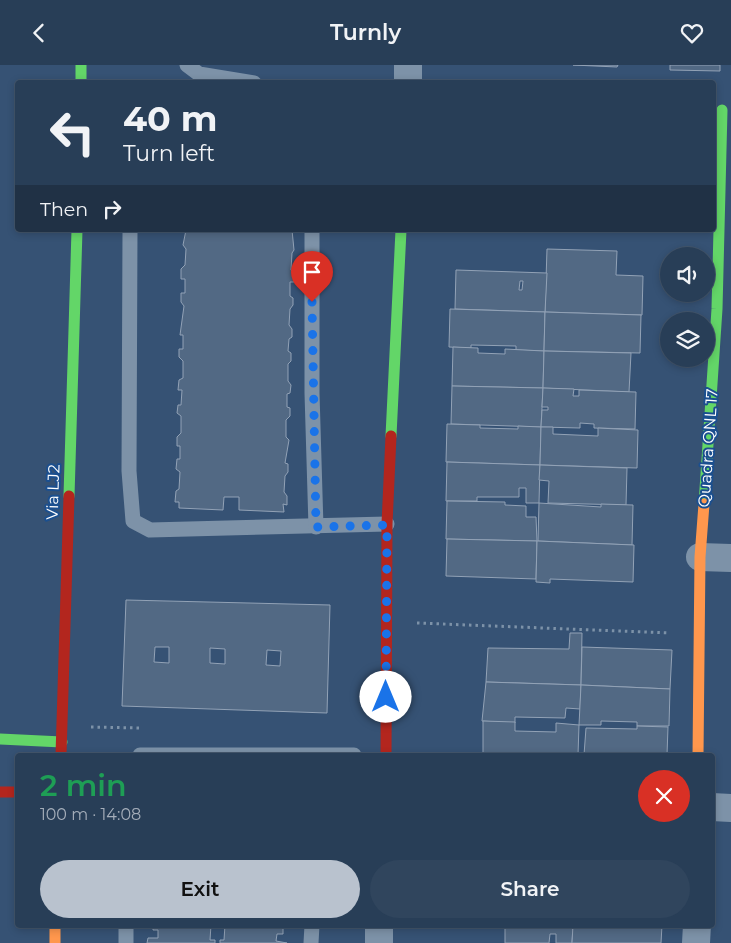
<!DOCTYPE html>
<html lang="en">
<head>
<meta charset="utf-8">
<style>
  :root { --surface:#283e57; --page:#30455d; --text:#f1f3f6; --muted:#a5aeba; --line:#44576d; --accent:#b9c2ce }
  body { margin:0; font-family:Montserrat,sans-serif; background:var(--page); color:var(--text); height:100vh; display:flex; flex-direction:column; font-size:19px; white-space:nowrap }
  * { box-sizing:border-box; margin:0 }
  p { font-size:16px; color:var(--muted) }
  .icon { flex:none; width:28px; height:28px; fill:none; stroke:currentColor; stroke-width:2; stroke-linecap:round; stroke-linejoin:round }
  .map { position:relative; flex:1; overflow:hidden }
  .drawer { position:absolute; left:15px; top:688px; width:700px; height:175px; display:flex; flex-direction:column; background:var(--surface); border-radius:5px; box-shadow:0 2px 8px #0003,0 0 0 1px var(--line) }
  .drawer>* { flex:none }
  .guide { position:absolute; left:15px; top:15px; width:701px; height:152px; border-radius:5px; box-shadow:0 2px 8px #0003,0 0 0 1px var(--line); background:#283e57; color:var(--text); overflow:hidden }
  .tools { position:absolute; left:660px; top:182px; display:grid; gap:10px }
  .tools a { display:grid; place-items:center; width:55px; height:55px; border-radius:50%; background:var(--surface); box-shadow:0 2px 8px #0003,0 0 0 1px var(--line); font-size:25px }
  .pin { position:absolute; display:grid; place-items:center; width:42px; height:42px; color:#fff; margin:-51px -21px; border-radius:50% 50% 50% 0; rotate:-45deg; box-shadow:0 0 5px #0007 }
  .pin .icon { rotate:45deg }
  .me { position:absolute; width:55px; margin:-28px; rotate:0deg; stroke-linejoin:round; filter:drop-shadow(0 0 4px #0008) }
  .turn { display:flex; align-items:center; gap:18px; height:105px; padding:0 25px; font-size:22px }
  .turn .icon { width:65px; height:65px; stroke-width:2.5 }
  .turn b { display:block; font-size:35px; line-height:42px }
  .then { display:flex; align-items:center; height:48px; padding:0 25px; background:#0003; gap:10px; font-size:19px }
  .round { display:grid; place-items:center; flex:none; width:52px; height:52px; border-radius:26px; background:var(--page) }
  .head { display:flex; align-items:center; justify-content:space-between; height:85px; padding:0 25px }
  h1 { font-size:30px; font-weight:600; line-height:38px; color:#1e9e55 }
  .primary-button { display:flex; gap:10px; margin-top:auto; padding:10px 25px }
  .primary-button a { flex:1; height:58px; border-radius:30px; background:var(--accent); color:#111; font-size:20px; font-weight:600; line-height:58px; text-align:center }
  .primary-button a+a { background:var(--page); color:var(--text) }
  header { display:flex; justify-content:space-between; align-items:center; height:65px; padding:0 25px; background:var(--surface); font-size:22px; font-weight:600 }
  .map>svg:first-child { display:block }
  .building { fill:#526984; stroke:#92a2b6; fill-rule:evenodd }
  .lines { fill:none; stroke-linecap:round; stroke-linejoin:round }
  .path { stroke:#7d92a8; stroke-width:3; stroke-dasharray:2.5 4; stroke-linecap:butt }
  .lane { stroke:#7d92a8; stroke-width:15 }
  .street { stroke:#7d92a8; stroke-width:28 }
  .fast { stroke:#63d668; stroke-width:11 }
  .slow { stroke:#ff974d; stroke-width:11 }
  .jam { stroke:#b3261e; stroke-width:11 }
  .route { stroke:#1a73e8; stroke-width:9; stroke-dasharray:0 16.2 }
  .labels { text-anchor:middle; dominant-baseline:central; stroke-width:4; stroke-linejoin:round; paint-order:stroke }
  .street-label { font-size:16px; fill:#fff; stroke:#1b4f8f }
</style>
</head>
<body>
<header><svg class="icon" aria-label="back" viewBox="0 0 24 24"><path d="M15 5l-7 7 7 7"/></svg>Turnly<svg class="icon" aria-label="heart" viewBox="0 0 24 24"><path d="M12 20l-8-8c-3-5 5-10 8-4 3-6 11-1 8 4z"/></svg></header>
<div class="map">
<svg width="731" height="878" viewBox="0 0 731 878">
  <rect width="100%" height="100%" fill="#365274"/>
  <g class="building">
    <polygon points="573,0 618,0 617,2"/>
    <polygon points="670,0 720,0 720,6 670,5"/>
    <polygon points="186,165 292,165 294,185 292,188 291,205 294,208 294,217 290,217 290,231 293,233 293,240 290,244 289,260 292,264 292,272 289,274 288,286 291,288 291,296 288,299 288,316 291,320 290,328 287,329 287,342 290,343 290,351 286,355 286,372 289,375 285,398 288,399 288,407 285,411 284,427 287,431 287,440 283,439 284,447 239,445 239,432 224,432 223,445 179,443 179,437 175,437 176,426 179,424 180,407 176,404 177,394 180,394 180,381 177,381 177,372 181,368 181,351 177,348 178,340 181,340 182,325 178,325 179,315 183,313 183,296 179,292 179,284 183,284 183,270 180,270 184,241 181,237 181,228 185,228 185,214 181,214 181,204 185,200 186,184 183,180"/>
    <polygon points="547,184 617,186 616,210 643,211 642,250 545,247"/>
    <path d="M 456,205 L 547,208 L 545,247 L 455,244 ZM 520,216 L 523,216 L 522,225 L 519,225 Z"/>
    <polygon points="450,244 545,247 544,286 516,285 516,281 471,280 471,283 449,282"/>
    <polygon points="545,247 641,250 640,288 544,286"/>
    <polygon points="453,282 478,283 478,288 505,289 505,284 544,286 543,323 452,321"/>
    <polygon points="544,286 631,288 629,327 543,323"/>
    <polygon points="452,321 543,323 541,362 451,359"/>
    <polygon points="543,323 574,324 573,331 579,331 579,325 636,327 635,364 594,363 594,359 580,358 580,363 541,362 542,345 548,345 548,342 542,342"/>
    <polygon points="447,359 480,360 480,363 518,364 518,361 541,362 540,400 446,397"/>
    <polygon points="541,362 553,362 553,369 598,371 598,363 638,365 637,403 540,400"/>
    <polygon points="447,397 540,400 539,438 526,438 526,423 519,423 519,432 477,432 477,436 446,436"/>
    <polygon points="540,400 627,403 626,440 548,438 549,416 539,415"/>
    <polygon points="447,436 505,437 505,440 526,441 526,452 536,452 537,476 446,474"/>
    <polygon points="539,438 601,442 601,439 633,440 632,480 538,476"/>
    <polygon points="447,474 537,476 536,514 446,511"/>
    <polygon points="537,476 634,480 633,517 550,514 550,518 536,517"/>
    <path d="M 126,535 L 330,540 L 327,648 L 122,641 ZM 155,582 L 169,582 L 169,598 L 154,597 ZM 210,583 L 225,584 L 225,599 L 210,598 ZM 267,585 L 281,586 L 280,601 L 266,600 Z"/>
    <polygon points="570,568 582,568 581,620 486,617 488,583 569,584"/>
    <polygon points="582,582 672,585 670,624 581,620"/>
    <polygon points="486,617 581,620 580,644 566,643 565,653 515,652 515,658 482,656"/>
    <polygon points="581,620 670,624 669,661 637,661 637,657 601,656 601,660 579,660"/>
    <polygon points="483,656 515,657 515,666 556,667 556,658 579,660 578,690 483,690"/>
    <polygon points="637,661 668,662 667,690 584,690 586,663 637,664"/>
    <polygon points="153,860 211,860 210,875 215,875 215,878 147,878 148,873 158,873 158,865 153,865"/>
    <polygon points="225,860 283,860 283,869 277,869 276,876 287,878 220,878 220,875 224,875"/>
    <polygon points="505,860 573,860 572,878 556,878 556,869 550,869 549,878 505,878"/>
    <polygon points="573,860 662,860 661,878 572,878"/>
  </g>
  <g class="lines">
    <g class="path">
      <polyline points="417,558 670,568"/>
      <polyline points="91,662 142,663"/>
    </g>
    <g class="lane">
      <polyline points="187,0 199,9 254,18"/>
      <polyline points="130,165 129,406 133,456 150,465 387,459"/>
      <polyline points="312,165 312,328 316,462"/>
      <polyline points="140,690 354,690"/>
      <polyline points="126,878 126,860"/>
      <polyline points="311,878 312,860"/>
    </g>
    <g class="street">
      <polyline points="408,18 408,0"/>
      <polyline points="700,492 731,493"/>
      <polyline points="712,742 731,743"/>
      <polyline points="379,878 379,860"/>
      <polyline points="696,878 697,860"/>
    </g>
    <g class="fast">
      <polyline points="81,0 81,18"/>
      <polyline points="391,371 401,165"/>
      <polyline points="69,431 77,165"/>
      <polyline points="704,439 717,244 722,45"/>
      <polyline points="0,674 62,677"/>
    </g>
    <g class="slow">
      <polyline points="698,690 700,492 704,439"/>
      <polyline points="55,860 55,878"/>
    </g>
    <g class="jam">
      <polyline points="61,690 69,431"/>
      <polyline points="386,690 387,459 391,371"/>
      <polyline points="0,727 18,727"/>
    </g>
  </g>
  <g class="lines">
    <polyline class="route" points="312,237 316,462 387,460 386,632"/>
  </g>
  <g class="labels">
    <g class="street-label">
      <text transform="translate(708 383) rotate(-86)">Quadra QNL 17</text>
      <text transform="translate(53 427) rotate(-88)">Via LJ2</text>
    </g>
  </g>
</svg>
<div class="tools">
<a><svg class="icon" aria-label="sound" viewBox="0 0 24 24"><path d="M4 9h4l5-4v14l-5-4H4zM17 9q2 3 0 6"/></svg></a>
<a><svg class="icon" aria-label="layers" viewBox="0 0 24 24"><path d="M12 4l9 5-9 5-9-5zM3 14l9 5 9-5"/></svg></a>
</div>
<div class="pin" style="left:312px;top:237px;background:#d93025"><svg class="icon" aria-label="arrive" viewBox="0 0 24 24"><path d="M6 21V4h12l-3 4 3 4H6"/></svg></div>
<svg class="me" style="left:386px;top:632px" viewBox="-20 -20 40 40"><circle r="19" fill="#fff"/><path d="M0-13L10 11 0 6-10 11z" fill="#1a73e8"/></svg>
<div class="guide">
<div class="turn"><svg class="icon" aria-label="left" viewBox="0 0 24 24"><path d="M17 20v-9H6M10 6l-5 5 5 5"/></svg><div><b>40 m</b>Turn left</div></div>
<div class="then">Then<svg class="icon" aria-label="right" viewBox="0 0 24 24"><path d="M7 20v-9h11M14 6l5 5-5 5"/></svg></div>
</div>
<section class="drawer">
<div class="head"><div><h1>2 min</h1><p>100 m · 14:08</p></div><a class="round" style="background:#d93025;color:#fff"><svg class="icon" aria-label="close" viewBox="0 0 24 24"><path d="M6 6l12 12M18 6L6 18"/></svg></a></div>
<div class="primary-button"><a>Exit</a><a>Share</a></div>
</section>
</div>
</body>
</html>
